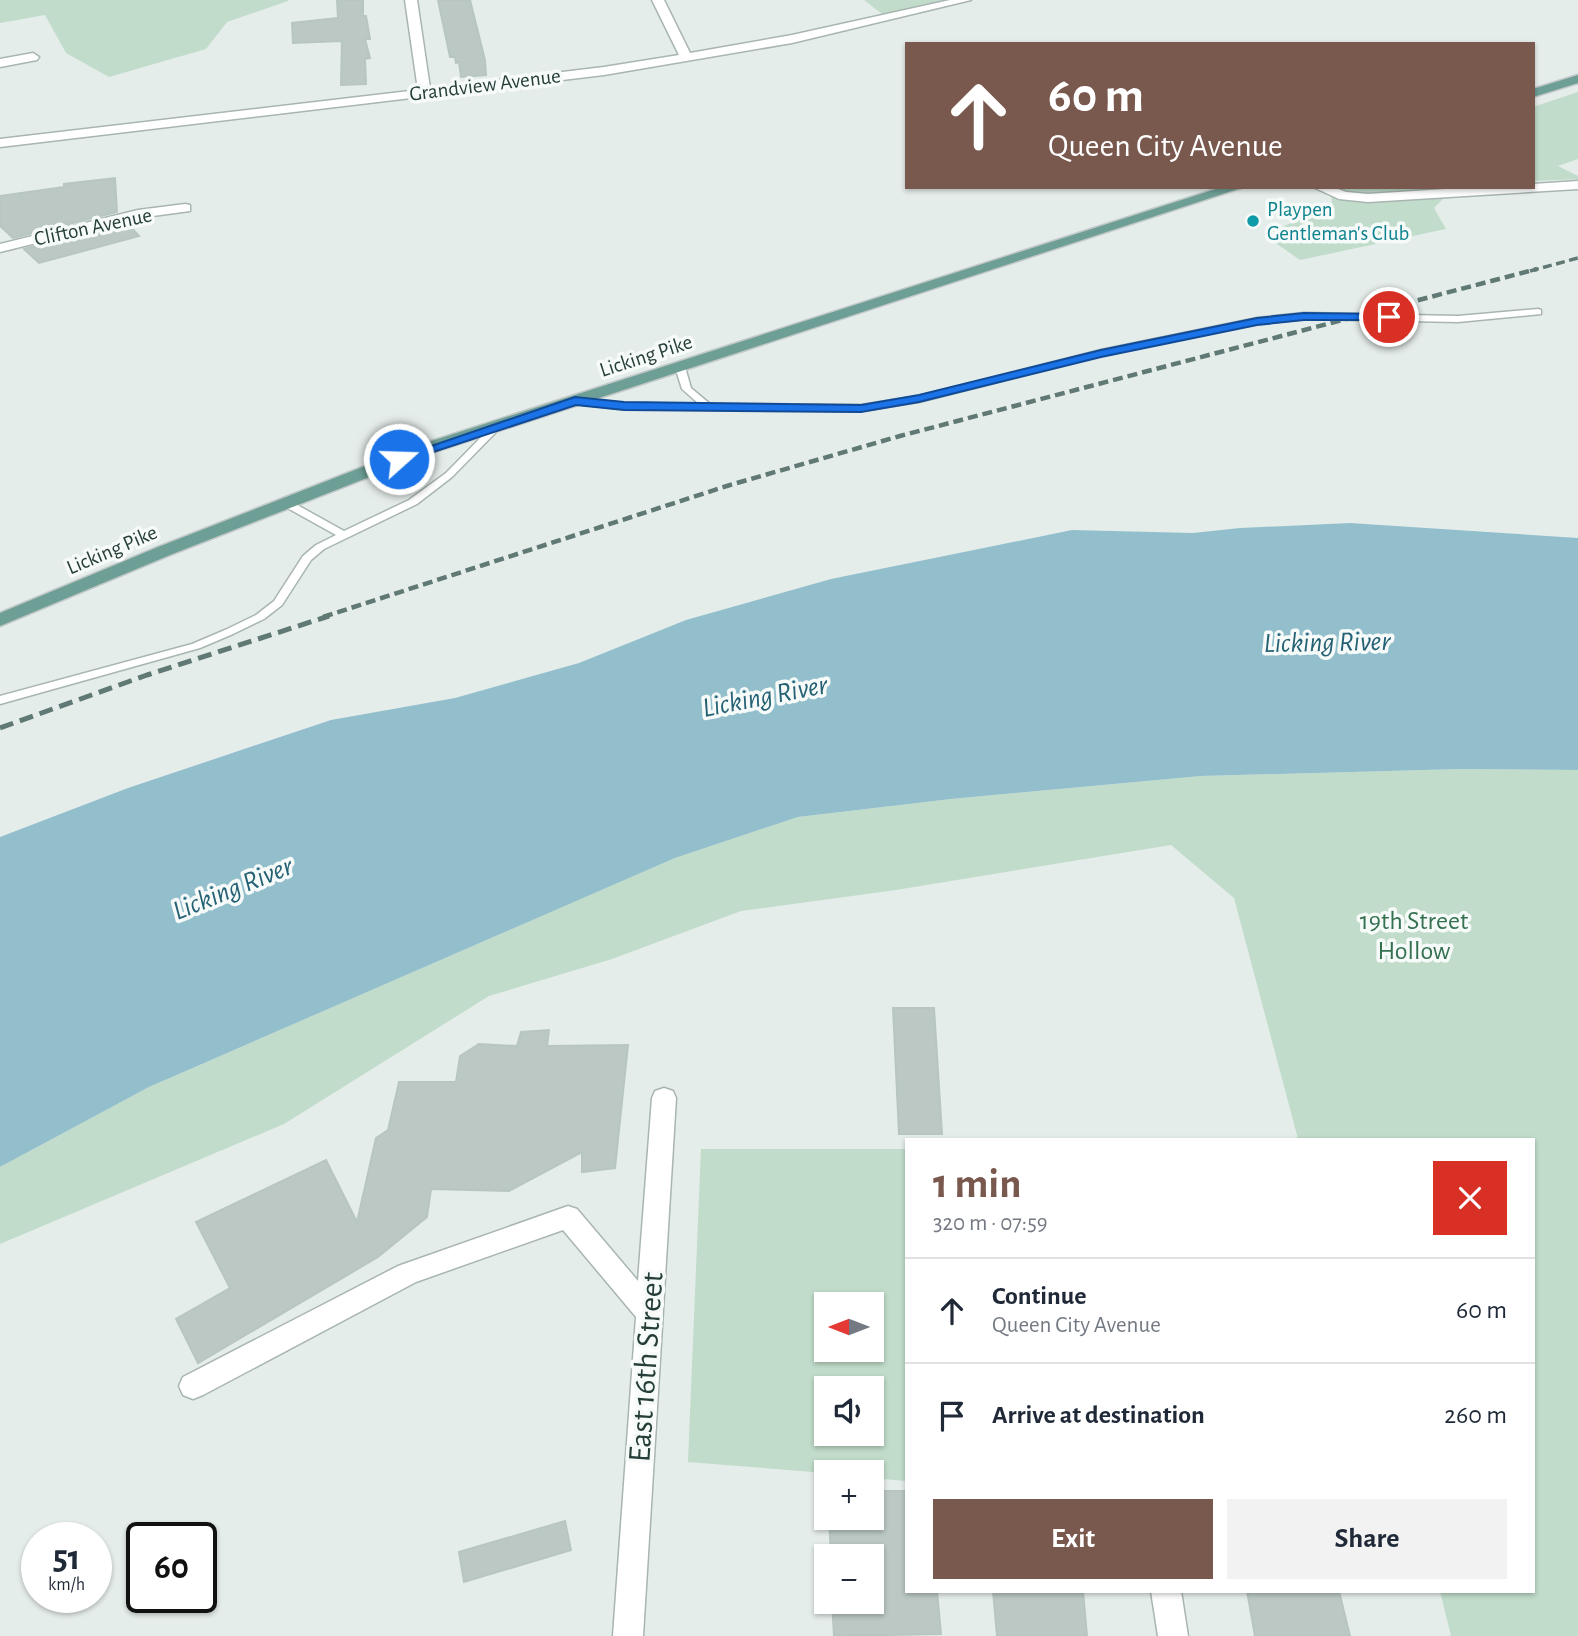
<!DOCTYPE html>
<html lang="en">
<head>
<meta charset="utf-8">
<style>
  :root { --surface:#fff; --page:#f2f2f3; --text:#1f2937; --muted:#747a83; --line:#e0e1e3; --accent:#79584e }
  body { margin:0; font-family:"Alegreya Sans",sans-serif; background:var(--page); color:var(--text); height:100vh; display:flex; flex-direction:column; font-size:26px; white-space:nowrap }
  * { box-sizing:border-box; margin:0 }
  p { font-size:23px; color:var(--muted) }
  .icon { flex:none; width:38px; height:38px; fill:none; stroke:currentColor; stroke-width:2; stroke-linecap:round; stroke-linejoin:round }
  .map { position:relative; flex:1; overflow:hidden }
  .side { position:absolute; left:905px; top:1138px; width:630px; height:455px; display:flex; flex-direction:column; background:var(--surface); border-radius:0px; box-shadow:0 2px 5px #0004 }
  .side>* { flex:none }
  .top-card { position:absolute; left:905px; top:42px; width:630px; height:147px; border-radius:0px; box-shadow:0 2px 5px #0004; background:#79584e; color:#fff; overflow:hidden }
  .needle { width:46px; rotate:270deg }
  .fabs { position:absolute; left:814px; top:1292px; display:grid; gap:14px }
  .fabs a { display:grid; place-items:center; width:70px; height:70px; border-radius:0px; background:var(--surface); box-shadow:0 2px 5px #0004; font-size:35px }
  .speed { position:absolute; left:21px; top:1522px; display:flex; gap:14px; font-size:35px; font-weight:700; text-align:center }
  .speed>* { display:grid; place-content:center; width:91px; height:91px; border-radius:50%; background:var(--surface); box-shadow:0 2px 5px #0004; line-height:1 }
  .speed small { font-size:18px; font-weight:400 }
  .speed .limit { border:4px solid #111; border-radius:10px; background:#fff; color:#111 }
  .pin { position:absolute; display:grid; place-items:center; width:60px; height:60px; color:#fff; margin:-30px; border:4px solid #fff; border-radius:50%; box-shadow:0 2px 7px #0007 }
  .me { position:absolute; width:77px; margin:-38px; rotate:70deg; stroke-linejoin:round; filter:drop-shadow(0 0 5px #0008) }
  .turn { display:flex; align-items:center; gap:24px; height:147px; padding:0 28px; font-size:32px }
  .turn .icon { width:91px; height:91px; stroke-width:2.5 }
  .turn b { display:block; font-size:49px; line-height:60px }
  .round { display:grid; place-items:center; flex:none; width:74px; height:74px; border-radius:0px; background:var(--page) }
  .summary { display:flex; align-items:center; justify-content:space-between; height:119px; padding:0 28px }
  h1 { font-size:42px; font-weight:700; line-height:52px; color:var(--accent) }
  .primary-button { display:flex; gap:14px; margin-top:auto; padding:14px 28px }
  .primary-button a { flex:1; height:80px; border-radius:0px; background:var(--accent); color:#fff; font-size:28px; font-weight:700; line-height:80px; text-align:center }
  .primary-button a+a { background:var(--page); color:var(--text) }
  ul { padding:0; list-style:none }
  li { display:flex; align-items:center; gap:21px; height:105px; padding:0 28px; border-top:2px solid var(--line) }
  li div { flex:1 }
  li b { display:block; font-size:26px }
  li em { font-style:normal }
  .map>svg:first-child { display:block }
  .green { fill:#c1dcca; fill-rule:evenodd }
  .water { fill:#93bfcd }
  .building { fill:#bbc8c4; stroke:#b8c6c2; stroke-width:2 }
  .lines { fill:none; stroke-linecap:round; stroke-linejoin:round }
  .service-casing { stroke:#a8b5b1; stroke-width:3 }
  .minor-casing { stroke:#a8b5b1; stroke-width:3 }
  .primary-casing { stroke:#c2c9c8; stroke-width:3 }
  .service { fill:#fff; fill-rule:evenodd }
  .minor { fill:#fff; fill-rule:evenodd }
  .primary { fill:#6e9f96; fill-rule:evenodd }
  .rail-far2 { stroke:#617974; stroke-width:3.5; stroke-dasharray:9 4.5; stroke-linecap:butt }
  .rail-far1 { stroke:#617974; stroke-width:4.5; stroke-dasharray:10 5; stroke-linecap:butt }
  .rail { stroke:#617974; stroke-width:5; stroke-dasharray:14 7; stroke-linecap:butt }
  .route { fill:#1a73e8; stroke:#114b97; stroke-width:2 }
  .culture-dot { fill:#0f9aa8; stroke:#f6faf8; stroke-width:2.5 }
  .labels { text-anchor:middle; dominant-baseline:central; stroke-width:7; stroke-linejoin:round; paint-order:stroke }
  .far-street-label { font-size:21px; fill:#263e39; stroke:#f6faf8 }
  .far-culture-label { font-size:21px; fill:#0d838f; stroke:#f6faf8; text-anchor:start }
  .park-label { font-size:26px; fill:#337150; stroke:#f6faf8 }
  .water-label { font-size:28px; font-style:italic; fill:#256175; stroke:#f6faf8 }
  .near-street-label { font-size:32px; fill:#263e39; stroke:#f6faf8 }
</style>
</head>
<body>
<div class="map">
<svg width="1578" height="1636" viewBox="0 0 1578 1636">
  <rect width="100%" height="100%" fill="#e5edea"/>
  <g class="green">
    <polygon points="0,0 288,0 288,1 227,22 206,49 109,77 66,53 45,15 0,23"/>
    <polygon points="864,0 965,0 886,17"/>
    <polygon points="1578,92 1578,159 1558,166 1578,176 1578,179 1533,181 1533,107"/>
    <polygon points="1329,187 1455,187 1434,208 1446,229 1300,260 1263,234 1333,207"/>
    <polygon points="1461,769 1578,770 1578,1636 1451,1636 1440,1591 1533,1591 1533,1139 1298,1139 1234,898 1171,845 896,890 741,911 612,959 489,996 284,1124 0,1244 0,1167 149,1087 675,858 798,817 951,799 1201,776"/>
    <path d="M 701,1149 L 906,1149 L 906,1481 L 872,1478 L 872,1472 L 826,1473 L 688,1462 ZM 826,1304 L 872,1304 L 872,1349 L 826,1349 ZM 826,1388 L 872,1388 L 872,1433 L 826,1433 Z"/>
  </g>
  <polygon class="water" points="1350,523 1578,538 1578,770 1461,769 1201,776 951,799 798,817 675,858 149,1087 0,1167 0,837 128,788 331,720 455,698 579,663 686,620 831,579 1072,530 1193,533 1240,528"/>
  <g class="building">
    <polygon points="337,0 363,0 363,16 366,16 370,39 365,39 370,58 365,59 366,84 341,85 342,41 293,43 292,23 338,18"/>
    <polygon points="438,0 470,0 485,60 486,75 461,77 459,62 456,63 455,57 450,57"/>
    <polygon points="115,178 117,212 13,238 0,226 0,196 64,187 64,184"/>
    <polygon points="127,223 139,236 39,263 24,249"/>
    <polygon points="893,1008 934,1008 942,1134 899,1134"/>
    <polygon points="549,1030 547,1046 628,1045 615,1168 582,1172 582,1152 509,1191 431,1189 427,1217 378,1257 198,1363 176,1319 230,1288 196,1222 326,1160 357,1222 376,1138 388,1130 399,1082 456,1082 460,1056 479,1044 517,1046 521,1032"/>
    <polygon points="872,1491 906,1491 906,1591 937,1591 941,1634 834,1636 832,1601 872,1601 872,1556 831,1556 829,1517 872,1517"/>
    <polygon points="565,1521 571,1550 464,1582 459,1552"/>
    <polygon points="993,1591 1083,1591 1087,1636 997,1636"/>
    <polygon points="1247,1591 1339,1591 1350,1636 1255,1636"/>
  </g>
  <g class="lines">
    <defs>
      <g id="service">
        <polygon points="1538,309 1541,310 1541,314 1458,322 1304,319 1257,324 1101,356 919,402 861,411 624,409 575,404 570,401 575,398 624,403 699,404 682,389 675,367 680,364 685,367 691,388 710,404 861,405 919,396 1101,350 1257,318 1304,313 1458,316"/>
        <polygon points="496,424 501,427 499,429 452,477 417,504 324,549 311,560 282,605 264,619 233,634 200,648 0,704 0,696 192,644 225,630 256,615 274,601 303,556 316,545 336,535 282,505 282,501 290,501 344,531 409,500 446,473 493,425"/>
      </g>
      <g id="minor">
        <polygon points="405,0 417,0 430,88 604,67 679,55 652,0 664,0 690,53 792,35 950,0 971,0 792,43 604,75 0,147 0,139 418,90"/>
        <polygon points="33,53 39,57 37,60 0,67 0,59"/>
        <polygon points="1578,181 1578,189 1368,202 1339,199 1313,187 1333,187 1346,192 1368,194 1476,187 1533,187 1533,184"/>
        <polygon points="185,204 190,205 190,211 138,218 0,252 0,244 138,210"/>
        <polygon points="664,1088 673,1091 676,1098 643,1636 613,1636 636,1317 563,1230 416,1282 203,1395 193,1399 183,1395 179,1386 183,1377 398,1266 568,1206 577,1209 638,1281 652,1098 655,1091"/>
        <polygon points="1151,1591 1181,1591 1188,1636 1158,1636"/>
      </g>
      <g id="primary">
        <polygon points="1578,75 1578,83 1533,97 1533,89"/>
        <polygon points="1222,187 1244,187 428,454 170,555 0,626 0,613 158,547 416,446"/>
      </g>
    </defs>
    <use href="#service" class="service-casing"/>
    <use href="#minor" class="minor-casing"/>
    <use href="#primary" class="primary-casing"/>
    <use href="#service" class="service"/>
    <use href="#minor" class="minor"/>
    <use href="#primary" class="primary"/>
    <polyline class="rail-far2" points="1530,271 1578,258"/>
    <polyline class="rail-far1" points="323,617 730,485 900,436 1537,269"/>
    <polyline class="rail" points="0,728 147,675 329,616"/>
  </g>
  <polygon class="route" points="1304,313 1389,314 1394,317 1389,320 1304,320 1257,325 1101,357 919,402 861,412 624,410 576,405 403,462 399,463 393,459 575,397 624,402 861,405 919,395 1101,350 1257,318"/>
  <circle class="culture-dot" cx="1253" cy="221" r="7"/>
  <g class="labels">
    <g class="far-street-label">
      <text transform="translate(485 85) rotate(-7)">Grandview Avenue</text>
      <text transform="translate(93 227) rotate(-12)">Clifton Avenue</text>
      <text transform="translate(646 356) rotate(-18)">Licking Pike</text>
      <text transform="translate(112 550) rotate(-23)">Licking Pike</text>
    </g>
    <g class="far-culture-label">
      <text x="1267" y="209">Playpen<tspan x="1267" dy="24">Gentleman's Club</tspan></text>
    </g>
    <g class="park-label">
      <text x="1414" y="921">19th Street<tspan x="1414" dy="30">Hollow</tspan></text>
    </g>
    <g class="water-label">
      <text transform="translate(1327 643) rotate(-1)">Licking River</text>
      <text transform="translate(765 697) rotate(-11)">Licking River</text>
      <text transform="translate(233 889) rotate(-22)">Licking River</text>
    </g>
    <g class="near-street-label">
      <text transform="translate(646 1367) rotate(-86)">East 16th Street</text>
    </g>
  </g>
</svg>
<div class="fabs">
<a><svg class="needle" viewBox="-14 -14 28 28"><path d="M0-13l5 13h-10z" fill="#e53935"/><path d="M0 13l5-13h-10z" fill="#747a83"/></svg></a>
<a><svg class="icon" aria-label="sound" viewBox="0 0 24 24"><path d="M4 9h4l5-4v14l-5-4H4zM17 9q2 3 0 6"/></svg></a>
<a>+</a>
<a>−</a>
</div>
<div class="speed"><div>51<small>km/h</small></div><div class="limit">60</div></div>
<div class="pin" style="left:1389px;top:317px;background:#d93025"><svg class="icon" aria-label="arrive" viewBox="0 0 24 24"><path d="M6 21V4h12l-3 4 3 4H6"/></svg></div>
<svg class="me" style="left:399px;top:459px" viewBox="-20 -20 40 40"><circle r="17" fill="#1a73e8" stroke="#fff" stroke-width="3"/><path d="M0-11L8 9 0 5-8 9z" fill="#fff"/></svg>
<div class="top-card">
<div class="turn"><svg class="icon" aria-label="ahead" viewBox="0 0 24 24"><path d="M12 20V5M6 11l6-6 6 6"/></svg><div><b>60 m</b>Queen City Avenue</div></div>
</div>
<section class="side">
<div class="summary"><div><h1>1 min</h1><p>320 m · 07:59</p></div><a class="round" style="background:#d93025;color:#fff"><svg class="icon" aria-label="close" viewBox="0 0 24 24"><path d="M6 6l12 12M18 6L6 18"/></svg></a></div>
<ul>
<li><svg class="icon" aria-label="ahead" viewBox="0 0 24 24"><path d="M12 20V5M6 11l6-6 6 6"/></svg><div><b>Continue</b><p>Queen City Avenue</p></div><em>60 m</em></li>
<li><svg class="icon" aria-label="arrive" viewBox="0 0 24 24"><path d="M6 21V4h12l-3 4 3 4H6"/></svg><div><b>Arrive at destination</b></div><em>260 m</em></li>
</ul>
<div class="primary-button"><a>Exit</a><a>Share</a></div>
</section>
</div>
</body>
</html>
